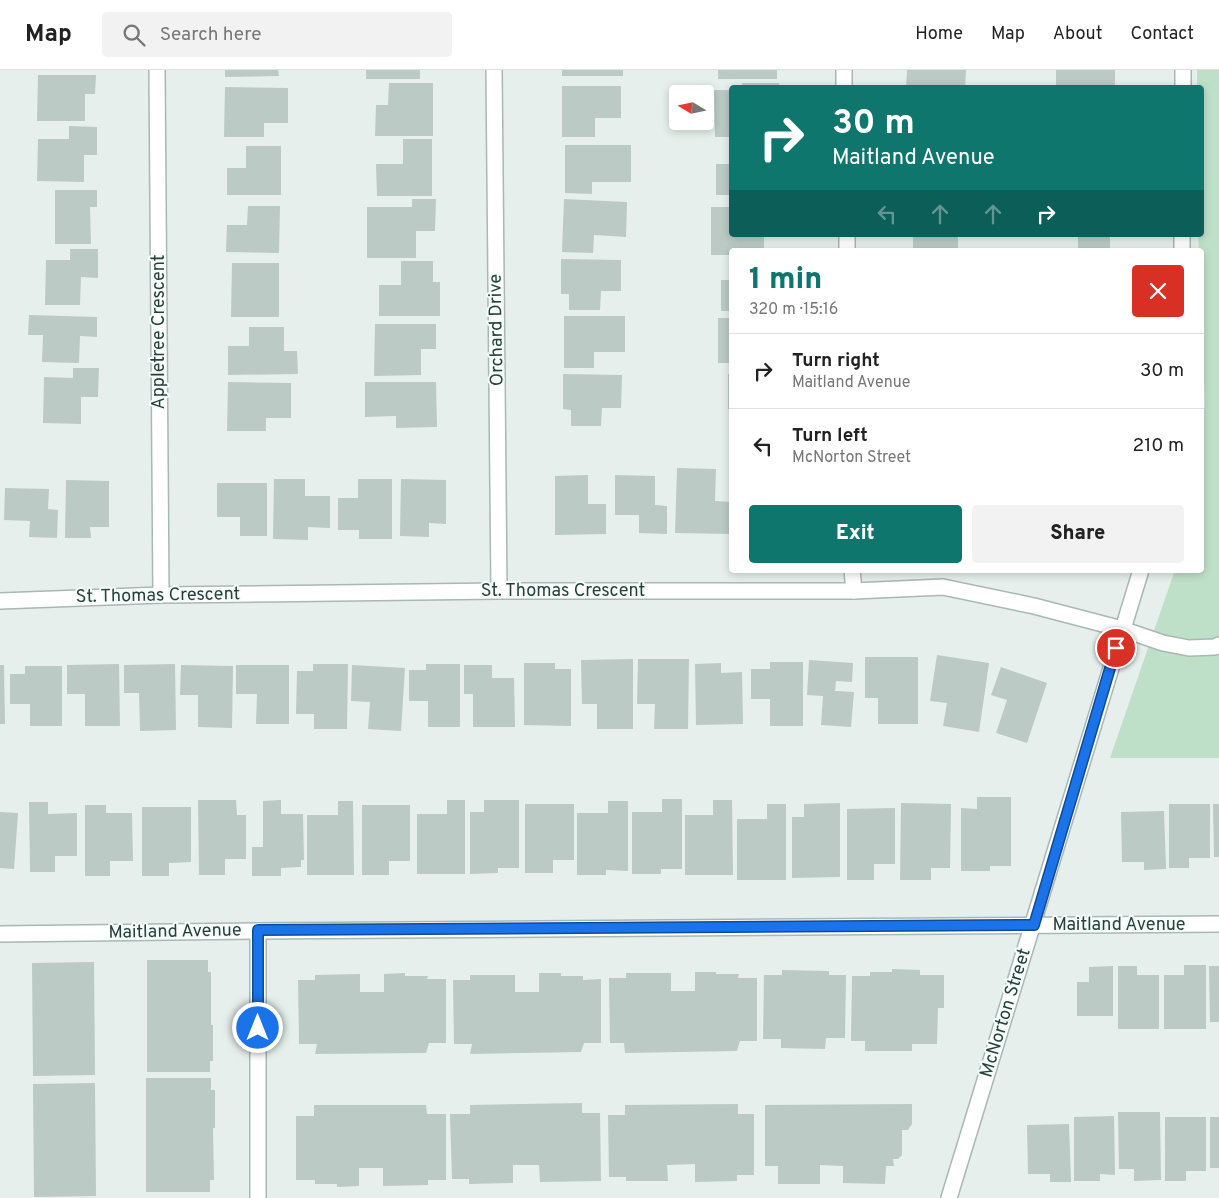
<!DOCTYPE html>
<html lang="en">
<head>
<meta charset="utf-8">
<style>
  :root { --surface:#fff; --page:#f2f2f2; --text:#222; --muted:#767676; --line:#e0e0e0; --accent:#0f766e }
  body { margin:0; font-family:Overpass,sans-serif; background:var(--page); color:var(--text); height:100vh; display:flex; flex-direction:column; font-size:19px; white-space:nowrap }
  * { box-sizing:border-box; margin:0 }
  p { font-size:16px; color:var(--muted) }
  .icon { flex:none; width:28px; height:28px; fill:none; stroke:currentColor; stroke-width:2; stroke-linecap:round; stroke-linejoin:round }
  .map { position:relative; flex:1; overflow:hidden }
  .panel { position:absolute; left:729px; top:178px; width:475px; height:325px; display:flex; flex-direction:column; background:var(--surface); border-radius:5px; box-shadow:0 2px 8px #0003 }
  .panel>* { flex:none }
  .hud { position:absolute; left:729px; top:15px; width:475px; height:152px; border-radius:5px; box-shadow:0 2px 8px #0003; background:#0f766e; color:#fff; overflow:hidden }
  .needle { width:32px; rotate:280deg }
  .tools { position:absolute; left:669px; top:15px; display:grid; gap:10px }
  .tools a { display:grid; place-items:center; width:45px; height:45px; border-radius:5px; background:var(--surface); box-shadow:0 2px 8px #0003; font-size:25px }
  .pin { position:absolute; display:grid; place-items:center; width:42px; height:42px; color:#fff; margin:-21px; border:2px solid #fff; border-radius:50%; box-shadow:0 1px 5px #0007 }
  .me { position:absolute; width:55px; margin:-28px; rotate:0deg; stroke-linejoin:round; filter:drop-shadow(0 0 4px #0008) }
  .turn { display:flex; align-items:center; gap:18px; height:105px; padding:0 20px; font-size:22px }
  .turn .icon { width:65px; height:65px; stroke-width:2.5 }
  .turn b { display:block; font-size:35px; line-height:42px }
  .lanes { display:flex; align-items:center; height:48px; padding:0 20px; background:#0003; justify-content:center; gap:25px; direction:ltr }
  .lanes .off { opacity:.35 }
  .round { display:grid; place-items:center; flex:none; width:52px; height:52px; border-radius:5px; background:var(--page) }
  .head { display:flex; align-items:center; justify-content:space-between; height:85px; padding:0 20px }
  h1 { font-size:30px; font-weight:800; line-height:38px; color:var(--accent) }
  .primary-button { display:flex; gap:10px; margin-top:auto; padding:10px 20px }
  .primary-button a { flex:1; height:58px; border-radius:5px; background:var(--accent); color:#fff; font-size:20px; font-weight:800; line-height:58px; text-align:center }
  .primary-button a+a { background:var(--page); color:var(--text) }
  ul { padding:0; list-style:none }
  li { display:flex; align-items:center; gap:15px; height:75px; padding:0 20px; border-top:1px solid var(--line) }
  li div { flex:1 }
  li b { display:block; font-size:19px }
  li em { font-style:normal }
  header { display:flex; align-items:center; gap:30px; box-sizing:border-box; height:70px; padding:0 25px; background:var(--surface); border-bottom:1px solid var(--line) }
  header strong { font-size:24px }
  nav { display:flex; gap:28px; margin-inline-start:auto; font-size:18px }
  .search { width:350px; height:45px; background:var(--page); display:flex; align-items:center; gap:12px; box-sizing:border-box; padding:0 18px; border-radius:5px; color:var(--muted); font-size:19px }
  .map>svg:first-child { display:block }
  .green { fill:#bfe0c8 }
  .building { fill:#bbcac4 }
  .lines { fill:none; stroke-linecap:round; stroke-linejoin:round }
  .minor-casing { stroke:#a8b8b2; stroke-width:18 }
  .minor { stroke:#fff; stroke-width:15 }
  .route-casing { stroke:#114b97; stroke-width:12 }
  .route { stroke:#1a73e8; stroke-width:9 }
  .labels { text-anchor:middle; dominant-baseline:central; stroke-width:4; stroke-linejoin:round; paint-order:stroke }
  .street-label { font-size:18px; fill:#24423a; stroke:#f7fbf9 }
</style>
</head>
<body>
<header>
<strong>Map</strong>
<div class="search"><svg class="icon" aria-label="search" viewBox="0 0 24 24"><circle cx="10" cy="10" r="6"/><path d="M15 15l6 6"/></svg>Search here</div>
<nav><a>Home</a><a>Map</a><a>About</a><a>Contact</a></nav>
</header>
<div class="map">
<svg width="1219" height="1128" viewBox="0 0 1219 1128">
  <rect width="100%" height="100%" fill="#e6efeb"/>
  <polygon class="green" points="1197,0 1219,0 1219,688 1110,688 1175,500 1201,500 1201,355 1205,335 1201,241 1201,180 1199,180 1198,165 1201,165 1201,18 1197,17"/>
  <g class="building">
    <polygon points="225,0 278,0 279,6 225,7"/>
    <rect x="366" y="0" width="54" height="9"/>
    <rect x="562" y="0" width="61" height="6"/>
    <rect x="718" y="0" width="59" height="9"/>
    <polygon points="907,0 966,0 965,18 906,18"/>
    <rect x="1056" y="0" width="59" height="18"/>
    <polygon points="38,5 96,5 95,24 85,24 85,51 37,51"/>
    <polygon points="389,13 433,13 433,66 375,66 376,35 388,35"/>
    <rect x="742" y="13" width="37" height="5"/>
    <polygon points="562,16 621,16 621,48 595,48 595,67 562,67"/>
    <polygon points="225,17 288,18 288,53 264,53 264,67 224,67"/>
    <polygon points="714,20 731,20 731,67 715,67"/>
    <polygon points="69,56 97,57 97,85 84,85 84,112 37,111 38,69 69,69"/>
    <polygon points="403,69 432,69 432,126 377,126 376,94 403,94"/>
    <polygon points="565,75 631,75 631,112 592,112 592,124 565,123"/>
    <polygon points="246,76 281,76 281,125 227,125 227,98 246,98"/>
    <rect x="716" y="94" width="15" height="31"/>
    <polygon points="55,120 97,120 97,137 90,137 91,174 55,174"/>
    <polygon points="412,129 436,129 435,161 416,161 416,188 367,188 367,137 412,137"/>
    <polygon points="564,129 627,132 626,167 594,165 593,183 562,182"/>
    <polygon points="248,136 280,136 279,183 226,182 227,155 247,155"/>
    <polygon points="711,137 731,137 731,165 764,165 764,180 731,180 731,185 711,185"/>
    <rect x="913" y="165" width="45" height="15"/>
    <polygon points="1078,165 1110,165 1110,178 1117,178 1117,180 1078,180"/>
    <polygon points="70,179 98,179 98,208 81,207 80,235 45,235 46,190 70,190"/>
    <polygon points="561,189 621,190 621,221 601,221 600,240 569,240 569,224 561,224"/>
    <polygon points="401,191 433,191 433,212 440,212 440,246 379,246 379,215 401,215"/>
    <polygon points="232,193 279,193 279,247 231,247"/>
    <rect x="721" y="210" width="10" height="31"/>
    <polygon points="29,245 97,247 97,267 80,266 79,293 42,292 43,265 28,265"/>
    <polygon points="564,246 625,246 625,282 594,282 594,298 564,298"/>
    <rect x="718" y="248" width="13" height="45"/>
    <polygon points="375,254 436,254 436,279 421,279 421,305 374,306"/>
    <polygon points="249,257 284,257 284,281 297,281 298,304 228,305 228,276 249,276"/>
    <polygon points="73,298 99,298 98,327 81,327 81,354 43,353 44,307 73,308"/>
    <polygon points="563,304 622,305 621,338 602,338 601,356 571,356 571,340 563,339"/>
    <rect x="728" y="304" width="3" height="35"/>
    <polygon points="228,312 291,313 291,348 266,348 266,361 227,361"/>
    <polygon points="365,312 436,312 437,357 396,358 396,346 365,347"/>
    <polygon points="677,398 716,399 715,431 731,432 731,464 675,463"/>
    <polygon points="588,405 588,434 606,434 606,464 555,465 555,406"/>
    <polygon points="615,405 655,406 655,435 667,436 667,464 639,463 639,445 615,445"/>
    <polygon points="274,409 305,409 305,426 330,426 330,458 308,457 308,470 273,469"/>
    <polygon points="358,409 392,409 392,469 359,469 359,460 338,460 338,428 358,428"/>
    <polygon points="401,409 446,410 446,454 429,453 429,467 400,466"/>
    <polygon points="66,410 109,411 109,457 90,457 91,468 65,468"/>
    <polygon points="217,413 267,413 267,466 240,466 240,447 217,447"/>
    <polygon points="5,418 49,419 48,439 58,440 57,468 29,467 30,451 4,450"/>
    <polygon points="937,585 989,593 979,662 943,656 947,633 930,631"/>
    <polygon points="865,587 918,587 918,654 878,654 878,628 865,628"/>
    <polygon points="633,589 633,659 597,659 597,634 582,634 581,590"/>
    <polygon points="638,589 689,589 688,659 654,659 655,634 637,634"/>
    <polygon points="809,590 853,593 852,612 836,611 835,621 854,622 851,657 821,655 823,626 807,625"/>
    <polygon points="770,592 803,592 803,656 770,656 770,629 751,629 751,599 770,599"/>
    <polygon points="524,593 555,593 555,599 571,599 571,656 524,655"/>
    <polygon points="721,593 721,603 742,602 743,654 696,655 695,594"/>
    <polygon points="119,594 120,656 85,656 85,624 67,624 67,595"/>
    <polygon points="175,594 176,660 140,661 139,623 124,623 124,595"/>
    <polygon points="313,594 348,594 347,659 314,659 314,644 296,644 297,601 313,601"/>
    <polygon points="426,594 460,594 460,657 428,657 428,631 409,631 409,600 426,600"/>
    <polygon points="0,595 4,595 5,654 0,654"/>
    <polygon points="181,595 233,596 232,658 198,657 198,625 180,625"/>
    <polygon points="236,595 289,595 289,654 256,654 257,624 236,624"/>
    <polygon points="352,595 405,598 401,661 368,659 370,632 351,631"/>
    <polygon points="464,595 492,595 492,608 514,608 515,657 473,657 473,624 464,624"/>
    <polygon points="25,596 62,596 62,656 30,656 30,634 10,634 10,604 25,604"/>
    <polygon points="1001,597 1047,613 1027,673 996,663 1007,630 991,625"/>
    <polygon points="977,727 1011,727 1011,796 990,796 990,801 961,801 961,738 977,739"/>
    <polygon points="662,729 682,729 682,799 661,799 661,804 632,804 632,742 662,742"/>
    <polygon points="198,730 236,730 237,745 246,745 246,789 225,789 225,805 199,805"/>
    <polygon points="281,730 281,744 303,744 304,790 301,790 301,797 281,798 281,806 252,806 252,777 263,777 263,731"/>
    <polygon points="447,730 465,730 465,804 417,804 417,744 447,744"/>
    <polygon points="484,730 519,730 519,798 498,798 498,803 470,804 470,742 484,742"/>
    <polygon points="713,730 732,730 733,805 685,805 685,745 713,745"/>
    <polygon points="338,731 353,731 354,805 307,805 307,745 338,745"/>
    <polygon points="608,731 628,731 628,801 606,800 606,805 577,805 577,743 608,743"/>
    <polygon points="29,732 48,732 48,744 77,743 77,786 55,786 55,802 30,802"/>
    <polygon points="840,733 840,807 792,808 792,747 804,747 804,734"/>
    <polygon points="901,733 951,734 950,798 931,798 931,810 900,810"/>
    <polygon points="525,734 574,734 574,790 553,790 553,803 525,803"/>
    <polygon points="767,734 786,734 786,810 737,810 737,749 767,749"/>
    <polygon points="1169,734 1210,734 1210,788 1189,788 1189,798 1169,798"/>
    <polygon points="1213,734 1219,734 1219,787 1214,787"/>
    <polygon points="85,735 106,735 106,743 132,743 133,791 110,791 110,806 85,806"/>
    <polygon points="362,735 410,735 410,791 389,791 389,805 362,805"/>
    <polygon points="142,737 191,737 191,792 169,793 169,806 142,806"/>
    <polygon points="895,738 895,794 874,794 874,810 847,810 847,739"/>
    <polygon points="1164,741 1166,799 1144,800 1144,792 1122,792 1121,742"/>
    <polygon points="0,742 18,743 14,799 0,798"/>
    <polygon points="147,890 208,890 208,902 211,902 211,955 213,955 213,991 210,991 210,1002 147,1002"/>
    <polygon points="94,892 95,1005 33,1006 32,893"/>
    <polygon points="1184,895 1206,895 1206,959 1164,959 1164,905 1184,905"/>
    <polygon points="1113,896 1113,946 1077,946 1077,912 1089,912 1089,897"/>
    <polygon points="1118,896 1137,896 1137,905 1159,905 1159,959 1118,959"/>
    <polygon points="1209,896 1219,896 1219,952 1210,952"/>
    <polygon points="892,899 920,900 920,905 944,905 944,938 938,938 937,974 912,974 912,981 865,981 865,971 851,971 852,906 870,906 870,902 892,902"/>
    <polygon points="782,900 829,901 829,905 846,905 845,968 826,968 825,979 781,978 781,969 763,969 764,905 782,905"/>
    <polygon points="695,902 716,902 716,904 739,904 738,908 757,908 757,971 740,971 737,981 625,983 624,973 610,973 609,908 626,908 626,903 671,903 671,921 695,921"/>
    <polygon points="405,903 405,906 428,906 427,909 446,909 446,973 429,973 426,983 315,984 317,974 299,974 298,910 315,910 315,905 360,904 360,922 384,922 384,904"/>
    <polygon points="539,903 561,903 561,906 583,906 583,910 601,909 601,973 584,973 581,982 470,984 472,974 454,974 453,910 470,910 470,905 515,905 515,922 539,922"/>
    <polygon points="146,1008 211,1008 211,1020 215,1020 215,1058 213,1058 214,1110 210,1110 210,1122 146,1122"/>
    <polygon points="95,1013 96,1126 34,1127 33,1014"/>
    <polygon points="582,1033 582,1043 600,1043 601,1111 540,1112 539,1095 513,1095 513,1113 469,1114 469,1109 452,1109 450,1044 470,1044 470,1035"/>
    <polygon points="738,1034 738,1044 754,1044 754,1105 737,1105 737,1111 695,1112 695,1094 667,1095 668,1111 626,1111 626,1107 609,1107 608,1045 625,1045 625,1035"/>
    <polygon points="912,1034 912,1054 908,1060 902,1060 902,1085 898,1089 893,1089 894,1096 886,1096 885,1114 843,1113 843,1096 820,1095 820,1114 778,1114 778,1096 765,1096 765,1035"/>
    <polygon points="314,1035 426,1035 427,1044 446,1044 446,1110 428,1110 428,1115 383,1116 383,1098 359,1098 359,1116 337,1117 337,1114 315,1114 315,1110 296,1110 296,1046 314,1046"/>
    <polygon points="1118,1042 1160,1042 1161,1110 1134,1111 1134,1099 1119,1099"/>
    <polygon points="1114,1046 1115,1105 1100,1104 1100,1111 1074,1111 1074,1047"/>
    <polygon points="1165,1047 1206,1047 1206,1101 1186,1101 1186,1111 1165,1111"/>
    <rect x="1210" y="1047" width="9" height="51"/>
    <polygon points="1069,1054 1071,1112 1050,1112 1050,1104 1028,1104 1027,1055"/>
  </g>
  <g class="lines">
    <defs>
      <g id="minor">
        <polyline points="157,0 161,525"/>
        <polyline points="494,0 499,521"/>
        <polyline points="844,0 844,18"/>
        <polyline points="1183,18 1183,0"/>
        <polyline points="847,165 847,180"/>
        <polyline points="1182,165 1182,180"/>
        <polyline points="852,500 854,521"/>
        <polyline points="0,531 161,525 499,521 854,521 943,517 1034,536 1122,559 1163,573 1189,578 1215,577 1219,575"/>
        <polyline points="0,864 258,861 1219,854"/>
        <polyline points="258,1128 258,861"/>
        <polyline points="949,1128 1141,500"/>
      </g>
    </defs>
    <use href="#minor" class="minor-casing"/>
    <use href="#minor" class="minor"/>
  </g>
  <g class="lines">
    <defs>
      <polyline id="route" points="258,958 258,860 1034,855 1116,578"/>
    </defs>
    <use href="#route" class="route-casing"/>
    <use href="#route" class="route"/>
  </g>
  <g class="labels">
    <g class="street-label">
      <text transform="translate(497 260) rotate(-91)">Orchard Drive</text>
      <text transform="translate(159 262) rotate(-90)">Appletree Crescent</text>
      <text x="563" y="521">St. Thomas Crescent</text>
      <text transform="translate(158 526) rotate(-1)">St. Thomas Crescent</text>
      <text x="1119" y="855">Maitland Avenue</text>
      <text transform="translate(175 862) rotate(-1)">Maitland Avenue</text>
      <text transform="translate(1006 943) rotate(-73)">McNorton Street</text>
    </g>
  </g>
</svg>
<div class="tools">
<a><svg class="needle" viewBox="-14 -14 28 28"><path d="M0-13l5 13h-10z" fill="#e53935"/><path d="M0 13l5-13h-10z" fill="#767676"/></svg></a>
</div>
<div class="pin" style="left:1116px;top:578px;background:#d93025"><svg class="icon" aria-label="arrive" viewBox="0 0 24 24"><path d="M6 21V4h12l-3 4 3 4H6"/></svg></div>
<svg class="me" style="left:258px;top:958px" viewBox="-20 -20 40 40"><circle r="17" fill="#1a73e8" stroke="#fff" stroke-width="3"/><path d="M0-11L8 9 0 5-8 9z" fill="#fff"/></svg>
<div class="hud">
<div class="turn"><svg class="icon" aria-label="right" viewBox="0 0 24 24"><path d="M7 20v-9h11M14 6l5 5-5 5"/></svg><div><b>30 m</b>Maitland Avenue</div></div>
<div class="lanes"><svg class="icon off" aria-label="left" viewBox="0 0 24 24"><path d="M17 20v-9H6M10 6l-5 5 5 5"/></svg><svg class="icon off" aria-label="ahead" viewBox="0 0 24 24"><path d="M12 20V5M6 11l6-6 6 6"/></svg><svg class="icon off" aria-label="ahead" viewBox="0 0 24 24"><path d="M12 20V5M6 11l6-6 6 6"/></svg><svg class="icon" aria-label="right" viewBox="0 0 24 24"><path d="M7 20v-9h11M14 6l5 5-5 5"/></svg></div>
</div>
<section class="panel">
<div class="head"><div><h1>1 min</h1><p>320 m · 15:16</p></div><a class="round" style="background:#d93025;color:#fff"><svg class="icon" aria-label="close" viewBox="0 0 24 24"><path d="M6 6l12 12M18 6L6 18"/></svg></a></div>
<ul>
<li><svg class="icon" aria-label="right" viewBox="0 0 24 24"><path d="M7 20v-9h11M14 6l5 5-5 5"/></svg><div><b>Turn right</b><p>Maitland Avenue</p></div><em>30 m</em></li>
<li><svg class="icon" aria-label="left" viewBox="0 0 24 24"><path d="M17 20v-9H6M10 6l-5 5 5 5"/></svg><div><b>Turn left</b><p>McNorton Street</p></div><em>210 m</em></li>
</ul>
<div class="primary-button"><a>Exit</a><a>Share</a></div>
</section>
</div>
</body>
</html>
